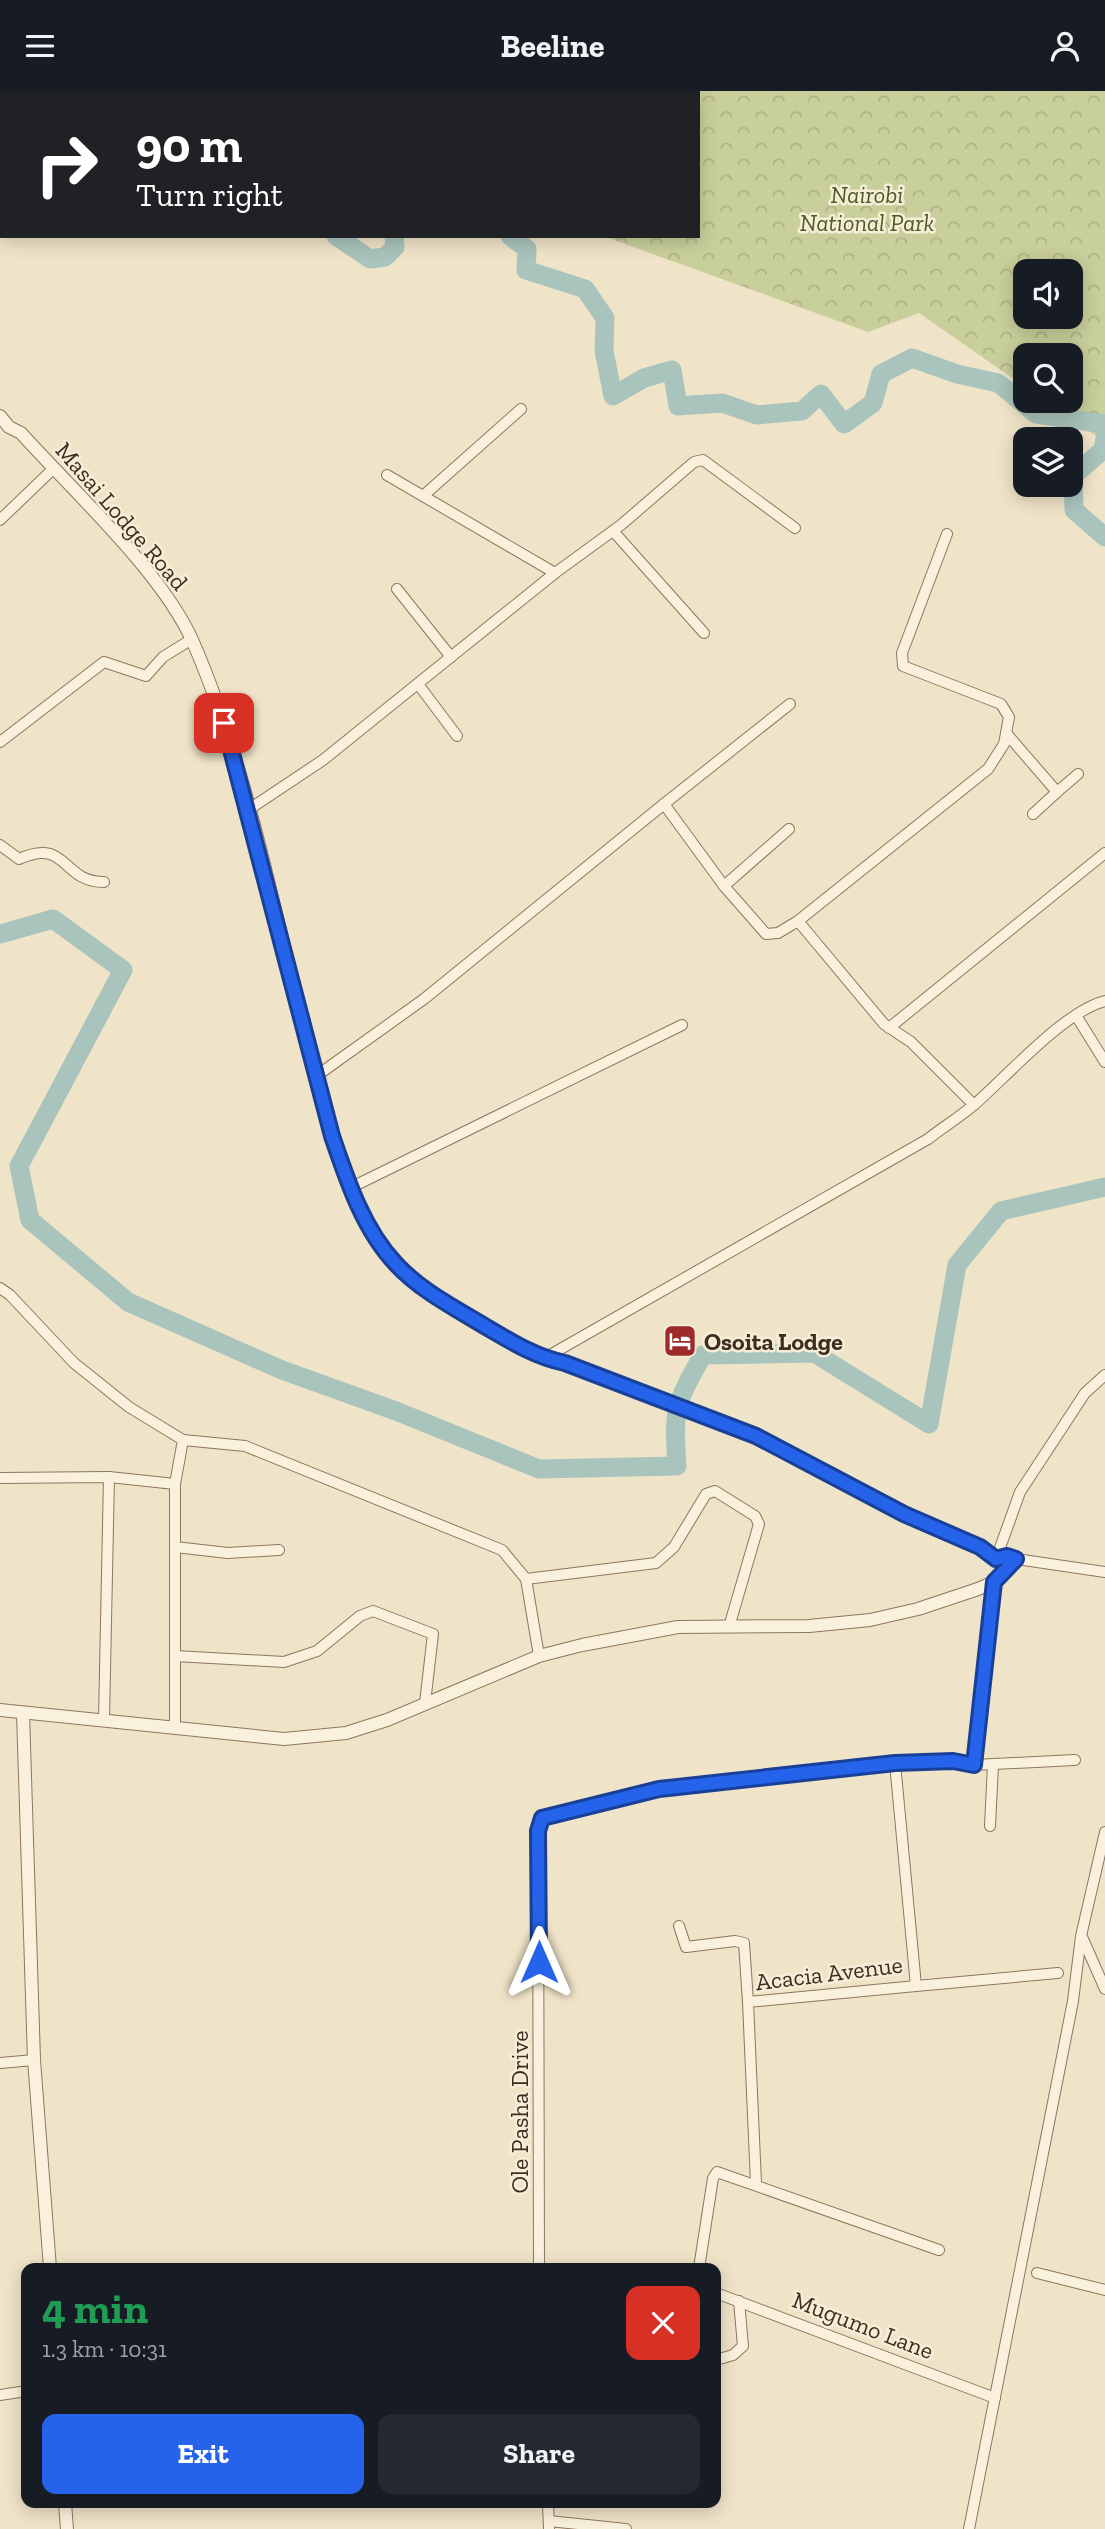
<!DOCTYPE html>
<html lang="en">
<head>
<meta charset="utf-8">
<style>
  :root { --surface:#171b24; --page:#242831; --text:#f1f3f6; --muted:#9ea1a6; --accent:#2563eb }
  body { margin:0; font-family:"Zilla Slab",serif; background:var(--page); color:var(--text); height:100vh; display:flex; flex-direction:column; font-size:26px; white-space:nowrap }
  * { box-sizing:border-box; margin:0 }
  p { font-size:23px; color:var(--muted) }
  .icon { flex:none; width:38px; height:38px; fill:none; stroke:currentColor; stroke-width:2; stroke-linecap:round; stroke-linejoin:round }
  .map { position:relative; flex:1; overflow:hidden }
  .side { position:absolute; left:21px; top:2172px; width:700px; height:245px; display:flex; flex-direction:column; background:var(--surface); border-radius:14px; box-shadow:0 4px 18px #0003 }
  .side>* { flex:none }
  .banner { position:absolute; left:0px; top:0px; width:700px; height:147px; box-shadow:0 4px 18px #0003; background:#202124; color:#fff; overflow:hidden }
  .buttons { position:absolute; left:1013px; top:168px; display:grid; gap:14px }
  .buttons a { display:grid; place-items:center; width:70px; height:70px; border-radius:14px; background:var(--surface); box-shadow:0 4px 18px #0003; font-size:35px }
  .pin { position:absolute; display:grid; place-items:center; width:60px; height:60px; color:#fff; margin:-30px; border-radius:14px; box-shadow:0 4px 10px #0006 }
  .me { position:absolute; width:77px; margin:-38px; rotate:0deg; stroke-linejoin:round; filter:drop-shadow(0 0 5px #0008) }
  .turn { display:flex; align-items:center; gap:24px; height:147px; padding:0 21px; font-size:32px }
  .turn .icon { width:91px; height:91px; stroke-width:2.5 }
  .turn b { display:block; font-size:49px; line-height:60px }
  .round { display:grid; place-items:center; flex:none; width:74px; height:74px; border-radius:14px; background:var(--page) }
  .overview { display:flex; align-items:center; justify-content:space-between; height:119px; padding:0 21px }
  h1 { font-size:42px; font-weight:800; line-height:52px; color:#1e9e55 }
  .action { display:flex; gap:14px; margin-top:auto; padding:14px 21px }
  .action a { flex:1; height:80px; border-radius:14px; background:var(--accent); color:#fff; font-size:28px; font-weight:800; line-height:80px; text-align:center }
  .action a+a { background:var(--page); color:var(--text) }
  header { display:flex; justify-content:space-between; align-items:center; height:91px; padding:0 21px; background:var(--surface); font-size:32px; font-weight:800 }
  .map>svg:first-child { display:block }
  .forest { fill:url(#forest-crowns); fill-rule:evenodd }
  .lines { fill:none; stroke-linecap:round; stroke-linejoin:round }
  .river { stroke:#a9c4bc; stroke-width:19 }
  .minor-casing { stroke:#8d765c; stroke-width:12 }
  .tertiary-casing { stroke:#8d765c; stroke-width:14 }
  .minor { stroke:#faf1dc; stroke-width:10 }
  .tertiary { stroke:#faf1dc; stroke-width:12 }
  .route-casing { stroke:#184099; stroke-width:18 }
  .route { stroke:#2563eb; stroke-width:12 }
  .labels { text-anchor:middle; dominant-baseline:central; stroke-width:5; stroke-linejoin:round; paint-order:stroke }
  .park-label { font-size:24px; font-style:italic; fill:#4d5a26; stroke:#f7eed8 }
  .street-label { font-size:24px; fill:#3d2e20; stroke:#f7eed8 }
  .poi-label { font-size:24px; font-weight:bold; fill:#3d2e20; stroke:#f7eed8; text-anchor:start }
</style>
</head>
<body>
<header><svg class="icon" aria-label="menu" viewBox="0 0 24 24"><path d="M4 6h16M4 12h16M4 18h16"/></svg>Beeline<svg class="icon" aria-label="person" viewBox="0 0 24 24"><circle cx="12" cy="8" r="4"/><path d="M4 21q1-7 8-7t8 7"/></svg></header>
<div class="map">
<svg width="1105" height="2438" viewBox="0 0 1105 2438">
  <defs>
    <pattern id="forest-crowns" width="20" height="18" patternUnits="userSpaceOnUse" patternTransform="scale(1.75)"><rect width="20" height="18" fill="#c9cf9b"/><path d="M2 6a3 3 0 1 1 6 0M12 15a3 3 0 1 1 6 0" fill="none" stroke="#aeb285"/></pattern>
  </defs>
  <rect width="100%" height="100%" fill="#f0e4c8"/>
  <path class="forest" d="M 241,0 L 1105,0 L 1105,351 L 1045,310 L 1071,310 L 1071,264 L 1026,264 L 1025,296 L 919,222 L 868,241 L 603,145 L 698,145 L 698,2 ZM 1026,180 L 1071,180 L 1071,226 L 1026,226 Z"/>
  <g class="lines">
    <g class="river">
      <polyline points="146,0 148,2"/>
      <polyline points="336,145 370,168 385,166 395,156 394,145"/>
      <polyline points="510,145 527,158 526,179 585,198 605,227 604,260 613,305 644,287 672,279 678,315 722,312 757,324 802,320 821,303 844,333 873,312 881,283 912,267 957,283 998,292 1036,323 1105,333"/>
      <polyline points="1105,347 1103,359 1073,385 1074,419 1105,446"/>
      <path d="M 0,843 L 53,828 L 123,879 L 19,1075 L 30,1129 L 128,1211 L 282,1279 L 396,1320 L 539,1378 L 677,1375 C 673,1320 675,1312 703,1264 L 814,1262 L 929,1333 L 957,1174 L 1001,1120 L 1105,1096"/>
    </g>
    <defs>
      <g id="minor">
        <polyline points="387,384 555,482"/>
        <polyline points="423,405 521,318"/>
        <polyline points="0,429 53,378"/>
        <polyline points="613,440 704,542"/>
        <polyline points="397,498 451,566"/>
        <polyline points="418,593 457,645"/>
        <polyline points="1006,642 1057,701 1078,683"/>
        <polyline points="0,651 104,571 146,585 163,566 192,548"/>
        <polyline points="664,713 790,613"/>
        <polyline points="248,719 323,669 555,482 621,434 694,371 703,369 795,437"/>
        <polyline points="1033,723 1057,701"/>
        <path d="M 0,754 L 19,768 C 68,746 61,791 104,791"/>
        <polyline points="724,795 789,738"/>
        <polyline points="798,830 884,933 911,951 974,1014"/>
        <polyline points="1077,926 1105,971"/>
        <polyline points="889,937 1105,762"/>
        <polyline points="315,986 424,908 664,713 724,795 766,843 778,842 798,830 988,678 1004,653 1009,626 1001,613 903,575 902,562 947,443"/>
        <polyline points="350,1097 682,934"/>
        <polyline points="0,1197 10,1204 74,1272 129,1316 183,1349 245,1355 502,1459 526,1488 539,1565"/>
        <path d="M 543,1268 L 928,1048 C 943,1036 960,1026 975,1013 C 1006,986 1066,919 1105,910"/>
        <polyline points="0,1387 109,1386 175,1393 175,1636"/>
        <polyline points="175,1393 183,1349"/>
        <polyline points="175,1456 228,1462 279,1459"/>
        <polyline points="996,1468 1020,1401 1085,1302 1105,1284"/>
        <polyline points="1016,1468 1105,1481"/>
        <polyline points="526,1488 656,1472 674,1456 706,1403 715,1400 755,1425 759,1433 729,1536"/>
        <polyline points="175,1565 284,1571 317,1560 360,1525 373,1520 433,1543 425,1612"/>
        <polyline points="104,1628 109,1386"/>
        <polyline points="974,1674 1075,1669"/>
        <polyline points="990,1735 993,1674"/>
        <polyline points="679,1835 686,1856 735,1850 744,1852 748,1911"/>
        <polyline points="1083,1848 1105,1898"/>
        <polyline points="916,1895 1058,1882"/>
        <polyline points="0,1972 34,1969"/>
        <polyline points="756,2092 748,1911 916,1895 895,1672"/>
        <polyline points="539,2177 538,1740 542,1727 659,1698 895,1672 953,1670 974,1674 994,1491"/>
        <polyline points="699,2177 713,2087 717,2081 939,2159"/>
        <polyline points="1037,2182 1105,2199"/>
        <polyline points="716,2202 995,2307"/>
        <polyline points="716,2269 733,2264 743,2255 739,2210"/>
        <polyline points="0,2304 26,2300"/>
        <polyline points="548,2412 549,2438"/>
        <polyline points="549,2430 626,2438"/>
        <polyline points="969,2438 1073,1910 1081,1845 1105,1741"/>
      </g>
      <g id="tertiary">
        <path d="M 0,325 L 9,336 L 21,342 C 73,400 163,482 193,551 C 246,673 271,809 304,937 C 321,1006 335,1079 372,1141 C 379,1151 387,1164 395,1173 C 426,1207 521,1263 565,1272 L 756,1345 L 904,1423 L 980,1456 L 996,1468 L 1007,1465 L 1016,1468 L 994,1491 L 978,1498 L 918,1518 L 870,1529 L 809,1535 L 678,1536 L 582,1554 L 539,1565 L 387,1629 L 346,1642 L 284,1648 L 0,1619"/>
        <polyline points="23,1622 34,1969 50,2177"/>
        <polyline points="65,2412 67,2438"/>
      </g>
    </defs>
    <use href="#minor" class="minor-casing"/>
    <use href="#tertiary" class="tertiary-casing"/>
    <use href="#minor" class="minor"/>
    <use href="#tertiary" class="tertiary"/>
  </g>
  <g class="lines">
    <defs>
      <path id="route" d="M 224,632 L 332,1045 C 347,1089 363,1138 396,1173 C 420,1199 453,1216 483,1234 C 510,1250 535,1266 565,1272 L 756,1345 L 904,1423 L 980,1456 L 996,1468 L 1007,1465 L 1016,1468 L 994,1491 L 974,1674 L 953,1670 L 895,1672 L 659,1698 L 542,1727 L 538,1740 L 539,1871"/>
    </defs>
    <use href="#route" class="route-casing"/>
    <use href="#route" class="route"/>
  </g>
  <defs>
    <symbol id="hotel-square" viewBox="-11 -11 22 22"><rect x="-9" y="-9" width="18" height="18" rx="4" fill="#9e2a2b" stroke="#f7eed8"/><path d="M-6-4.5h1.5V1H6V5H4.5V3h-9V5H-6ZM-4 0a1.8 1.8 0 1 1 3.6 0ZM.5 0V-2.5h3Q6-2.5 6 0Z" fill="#fff"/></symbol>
  </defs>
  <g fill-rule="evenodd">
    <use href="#hotel-square" x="661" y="1231" width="38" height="38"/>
  </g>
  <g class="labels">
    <g class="park-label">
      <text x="867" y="103">Nairobi<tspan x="867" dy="28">National Park</tspan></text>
    </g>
    <g class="street-label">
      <text transform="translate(122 425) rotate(49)">Masai Lodge Road</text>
      <text transform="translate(829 1882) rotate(-7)">Acacia Avenue</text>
      <text transform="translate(519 2021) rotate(-90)">Ole Pasha Drive</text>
      <text transform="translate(863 2234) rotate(21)">Mugumo Lane</text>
    </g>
    <g class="poi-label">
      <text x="704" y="1250">Osoita Lodge</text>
    </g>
  </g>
</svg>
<div class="buttons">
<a><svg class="icon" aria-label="sound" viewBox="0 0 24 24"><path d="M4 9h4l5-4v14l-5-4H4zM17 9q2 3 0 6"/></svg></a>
<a><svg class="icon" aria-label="search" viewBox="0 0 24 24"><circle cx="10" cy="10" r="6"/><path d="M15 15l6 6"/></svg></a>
<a><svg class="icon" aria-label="layers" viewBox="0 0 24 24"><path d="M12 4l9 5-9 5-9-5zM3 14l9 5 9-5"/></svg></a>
</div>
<div class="pin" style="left:224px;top:632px;background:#d93025"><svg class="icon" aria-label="arrive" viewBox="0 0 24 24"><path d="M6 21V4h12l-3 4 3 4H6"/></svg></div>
<svg class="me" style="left:539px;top:1871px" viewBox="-20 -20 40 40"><path d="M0-17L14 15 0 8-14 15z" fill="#2563eb" stroke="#fff" stroke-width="4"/></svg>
<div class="banner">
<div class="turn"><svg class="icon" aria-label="right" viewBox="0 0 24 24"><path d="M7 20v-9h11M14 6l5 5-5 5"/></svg><div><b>90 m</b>Turn right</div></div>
</div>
<section class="side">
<div class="overview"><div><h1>4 min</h1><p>1.3 km · 10:31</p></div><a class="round" style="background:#d93025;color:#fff"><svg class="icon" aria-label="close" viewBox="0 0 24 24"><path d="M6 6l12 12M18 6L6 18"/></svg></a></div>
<div class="action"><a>Exit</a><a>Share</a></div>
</section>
</div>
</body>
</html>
